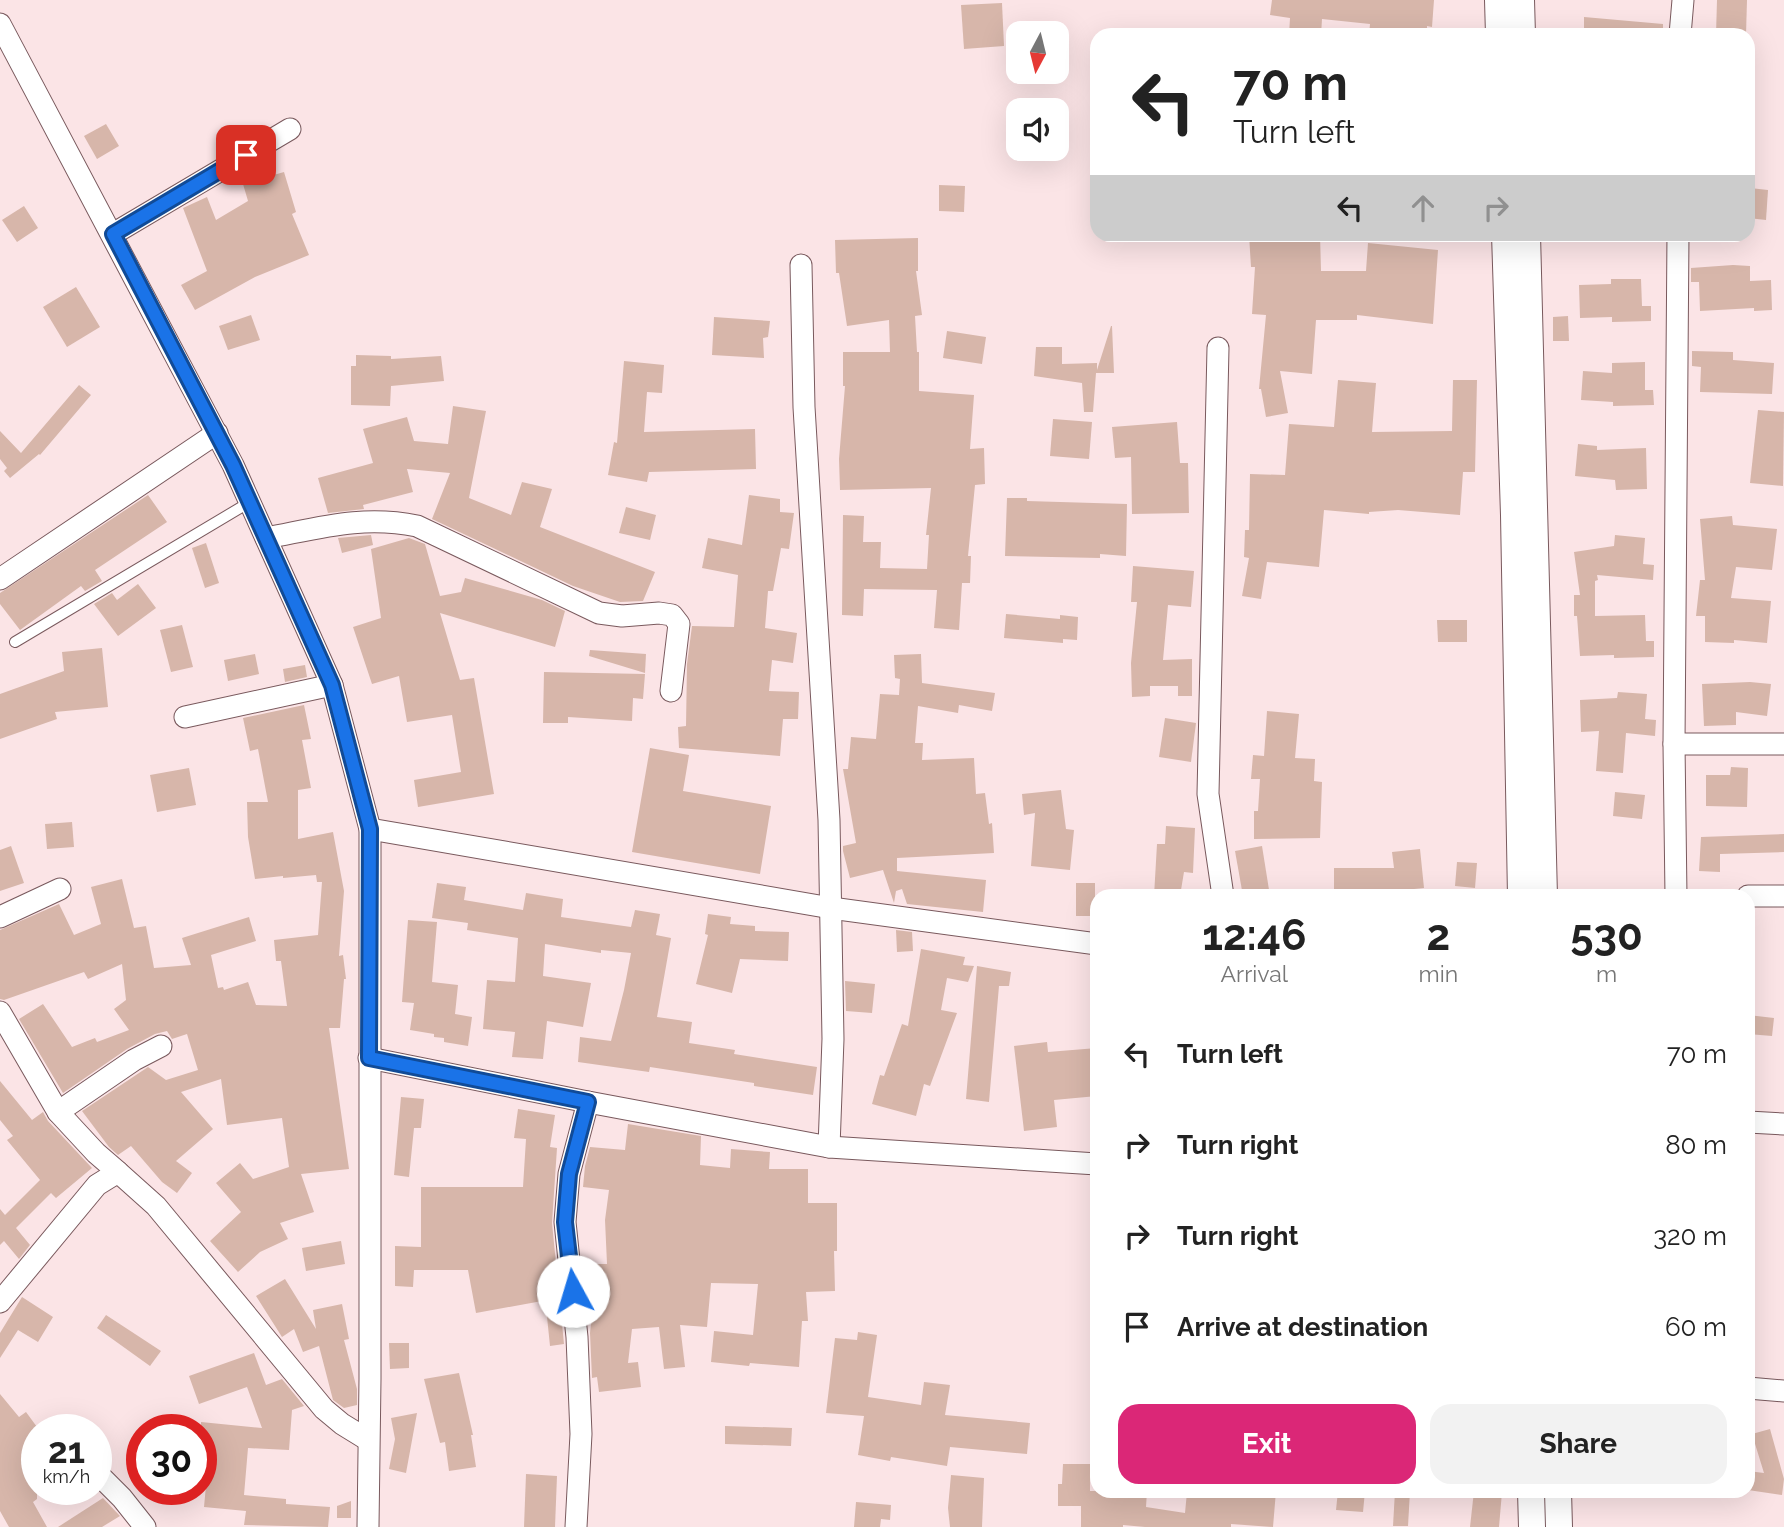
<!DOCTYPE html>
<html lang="en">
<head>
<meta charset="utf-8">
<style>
  :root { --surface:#fff; --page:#f2f2f2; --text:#222; --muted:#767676; --accent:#db2777 }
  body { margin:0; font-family:Raleway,sans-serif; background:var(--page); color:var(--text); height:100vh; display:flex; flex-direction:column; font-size:26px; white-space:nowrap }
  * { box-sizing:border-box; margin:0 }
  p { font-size:23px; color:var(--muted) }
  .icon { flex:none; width:38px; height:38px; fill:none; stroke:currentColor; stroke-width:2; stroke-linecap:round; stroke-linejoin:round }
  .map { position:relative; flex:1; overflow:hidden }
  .side { position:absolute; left:1090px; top:889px; width:665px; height:609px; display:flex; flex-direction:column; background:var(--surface); border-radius:21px; box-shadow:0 7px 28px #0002 }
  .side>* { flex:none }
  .top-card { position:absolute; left:1090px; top:28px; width:665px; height:214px; border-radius:21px; box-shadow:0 7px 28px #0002; background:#fff; color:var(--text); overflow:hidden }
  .needle { width:46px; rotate:187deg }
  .buttons { position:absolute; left:1006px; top:21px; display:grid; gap:14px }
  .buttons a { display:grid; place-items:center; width:63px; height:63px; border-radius:14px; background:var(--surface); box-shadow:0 7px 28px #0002; font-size:35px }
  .speed { position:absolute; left:21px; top:1414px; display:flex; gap:14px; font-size:35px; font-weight:700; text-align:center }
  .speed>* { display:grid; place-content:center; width:91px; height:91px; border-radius:50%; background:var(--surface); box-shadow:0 7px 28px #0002; line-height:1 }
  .speed small { font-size:18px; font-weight:400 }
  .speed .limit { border:10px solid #d22; background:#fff; color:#111 }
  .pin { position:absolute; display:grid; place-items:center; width:60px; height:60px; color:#fff; margin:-30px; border-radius:14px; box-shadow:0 4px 10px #0006 }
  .me { position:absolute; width:77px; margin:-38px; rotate:354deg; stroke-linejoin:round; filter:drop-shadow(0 0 5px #0008) }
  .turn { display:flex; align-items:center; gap:24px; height:147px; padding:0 28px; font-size:32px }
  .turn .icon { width:91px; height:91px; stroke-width:2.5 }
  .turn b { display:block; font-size:49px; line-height:60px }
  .lanes { display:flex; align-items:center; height:66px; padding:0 28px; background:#0003; justify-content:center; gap:35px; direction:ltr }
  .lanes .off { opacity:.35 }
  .eta { display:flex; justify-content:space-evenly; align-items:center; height:119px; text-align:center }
  .eta b { font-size:42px; font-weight:700; line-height:49px }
  .button { display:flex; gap:14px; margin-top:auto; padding:14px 28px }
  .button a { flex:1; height:80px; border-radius:21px; background:var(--accent); color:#fff; font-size:28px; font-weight:700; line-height:80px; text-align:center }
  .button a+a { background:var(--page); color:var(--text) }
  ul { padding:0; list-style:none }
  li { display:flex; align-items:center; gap:21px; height:91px; padding:0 28px }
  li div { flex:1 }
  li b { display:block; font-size:26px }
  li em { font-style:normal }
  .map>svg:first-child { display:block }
  .building { fill:#d7b6aa }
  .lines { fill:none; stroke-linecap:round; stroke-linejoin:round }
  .service-casing { stroke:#79595d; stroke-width:12 }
  .minor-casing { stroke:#79595d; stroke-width:23 }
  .tertiary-casing { stroke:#79595d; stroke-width:28 }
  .service { stroke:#fff; stroke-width:10 }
  .minor { stroke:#fff; stroke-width:21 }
  .tertiary { stroke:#fff; stroke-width:26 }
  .route-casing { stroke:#114b97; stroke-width:18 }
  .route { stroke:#1a73e8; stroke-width:12 }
</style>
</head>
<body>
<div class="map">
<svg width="1784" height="1527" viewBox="0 0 1784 1527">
  <rect width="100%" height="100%" fill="#fbe4e6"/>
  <g class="building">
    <polygon points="1272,0 1434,0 1432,27 1427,26 1427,35 1369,35 1370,24 1322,19 1321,35 1289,35 1290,18 1270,15"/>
    <polygon points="1717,0 1747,0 1746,35 1716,35"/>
    <polygon points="1002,3 1004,46 964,49 961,5"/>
    <polygon points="1584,17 1663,24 1663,35 1584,35"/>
    <polygon points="106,124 119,146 97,159 84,136"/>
    <polygon points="284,172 296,212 292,214 309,255 255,277 195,310 181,285 207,271 183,208 207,197 216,220 248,201 243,184"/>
    <polygon points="939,185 965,186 964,212 939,211"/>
    <polygon points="1750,188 1768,190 1766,220 1748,218"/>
    <polygon points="24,206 38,228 17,242 2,220"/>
    <polygon points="1320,234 1321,271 1366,271 1368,243 1438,250 1433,324 1357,315 1357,320 1316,320 1312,374 1280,371 1288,413 1266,417 1261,389 1259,389 1266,315 1252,314 1255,267 1251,267 1249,235"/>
    <polygon points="918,238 918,271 916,271 922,315 915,316 917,352 919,352 919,391 974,395 970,449 984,448 985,484 975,485 968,556 971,556 970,583 962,583 959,630 934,628 937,590 864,589 863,616 842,615 843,515 864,516 863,542 881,542 880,568 927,569 929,535 926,535 931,488 840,490 839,459 845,386 843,386 843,352 890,352 889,320 847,326 839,273 836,273 835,240"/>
    <polygon points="1733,265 1750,266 1750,281 1771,280 1772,310 1754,311 1754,308 1700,311 1699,282 1691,282 1691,268"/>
    <polygon points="1611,279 1641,279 1642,306 1651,306 1651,321 1612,322 1612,317 1580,318 1579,285 1611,284"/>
    <polygon points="76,287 100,327 67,347 43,307"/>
    <polygon points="251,315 260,340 228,350 219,326"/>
    <polygon points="1568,316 1569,341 1553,341 1553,317"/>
    <polygon points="714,317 770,321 768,337 763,338 764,358 712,355"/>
    <polygon points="1111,326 1112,326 1114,373 1096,373 1093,412 1084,412 1082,383 1034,376 1036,347 1062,347 1062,364 1097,363 1097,370"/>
    <polygon points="947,331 986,337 982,364 943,358"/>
    <polygon points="1692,351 1733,352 1733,360 1774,363 1772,394 1700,392 1701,367 1692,366"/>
    <polygon points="356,355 391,356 391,359 441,356 444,381 391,386 390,406 351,405 351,366 356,366"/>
    <polygon points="624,361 664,365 662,393 647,392 644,432 755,429 756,469 649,472 647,482 608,475 614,442 617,443"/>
    <polygon points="1645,362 1645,390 1653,390 1654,405 1613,406 1613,402 1581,400 1583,371 1612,373 1612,363"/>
    <polygon points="1338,380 1376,383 1372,432 1452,431 1453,380 1477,380 1475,472 1463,472 1460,515 1398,510 1369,512 1369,514 1324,510 1319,567 1267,562 1261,599 1242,596 1249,558 1244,557 1245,530 1249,530 1250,474 1285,475 1289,424 1334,427"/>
    <polygon points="79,385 91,395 40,455 39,454 10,478 4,471 7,468 0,459 0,431 21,453"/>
    <polygon points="453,406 486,411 469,498 511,515 522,482 552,489 540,527 655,572 643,601 620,602 573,586 432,519 450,473 407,469 413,492 363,505 364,509 328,513 318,478 373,463 363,429 407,417 414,441 448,444"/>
    <polygon points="1758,410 1784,412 1783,486 1750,483"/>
    <polygon points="1053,419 1092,422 1089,459 1050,456"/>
    <polygon points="1177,422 1180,463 1188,463 1189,513 1132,514 1131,457 1115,458 1112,427"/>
    <polygon points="1578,444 1597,446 1597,450 1646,448 1647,489 1616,490 1615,480 1575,476"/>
    <polygon points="148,495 167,522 95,570 102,581 85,591 81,586 20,630 0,604 0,593"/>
    <polygon points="749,495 780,499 780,512 794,513 789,549 781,548 773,591 768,591 765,628 797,633 793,663 772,660 769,691 799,692 798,719 783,719 780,756 679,748 678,727 686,726 687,664 692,626 734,627 738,575 702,568 708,538 742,545"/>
    <polygon points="1007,498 1027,498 1027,501 1127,504 1126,556 1100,554 1100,558 1005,556"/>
    <polygon points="626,507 656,515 650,540 619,533"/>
    <polygon points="1732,516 1733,525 1777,529 1772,570 1736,567 1731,598 1771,601 1767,643 1734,640 1734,643 1705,642 1705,616 1696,616 1700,580 1705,580 1700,519"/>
    <polygon points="371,535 373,545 342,553 338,538"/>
    <polygon points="1615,535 1645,538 1643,564 1654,565 1653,580 1597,575 1598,580 1595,581 1595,616 1645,615 1646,641 1654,641 1654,657 1614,658 1614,655 1580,656 1577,616 1574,616 1574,595 1580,595 1574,552 1614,546"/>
    <polygon points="409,538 425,544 440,596 461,592 465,578 542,600 565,611 555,647 440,613 460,680 474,678 494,794 418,807 414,780 461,772 452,715 407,722 399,676 372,684 353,627 381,618 371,549"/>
    <polygon points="206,543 219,583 205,588 192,548"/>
    <polygon points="1133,566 1194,571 1191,607 1168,605 1163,660 1192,659 1192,696 1178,696 1178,686 1150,686 1150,696 1132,697 1131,663 1137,602 1131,602"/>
    <polygon points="138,584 156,608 118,636 94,604 112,593 117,600"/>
    <polygon points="1006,614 1060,619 1060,615 1078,617 1077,640 1063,639 1063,643 1004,638"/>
    <polygon points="1437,620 1467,620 1467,642 1438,642"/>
    <polygon points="182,625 193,667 171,672 160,630"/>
    <polygon points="102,648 108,707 55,712 57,719 0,739 0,694 64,671 62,652"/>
    <polygon points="590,650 646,654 645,673 589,656"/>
    <polygon points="255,654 259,674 228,681 224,660"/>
    <polygon points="921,654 922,683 995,693 992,711 959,705 958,713 918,706 915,743 923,743 922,760 974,758 976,794 985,793 989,824 992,823 994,853 897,858 897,871 986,880 983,912 907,904 902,889 896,891 894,903 883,870 850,878 843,851 843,846 856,843 843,769 848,769 851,737 876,739 880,694 899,695 900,679 895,678 894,655"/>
    <polygon points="305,665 307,677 285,682 283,669"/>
    <polygon points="544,672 645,674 643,699 633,698 632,721 568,717 568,723 543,723"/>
    <polygon points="1750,682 1771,684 1767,716 1736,712 1736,725 1704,726 1702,684"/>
    <polygon points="1618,692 1647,694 1645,719 1656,720 1655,736 1626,733 1623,773 1596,771 1599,731 1581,732 1580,700 1617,698"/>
    <polygon points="304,705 311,739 302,740 311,788 298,790 298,839 333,832 344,891 339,956 343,955 346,979 344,979 340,1028 329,1028 349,1169 301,1174 314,1212 280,1223 288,1239 260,1252 238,1272 210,1241 241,1212 216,1183 240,1163 253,1179 289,1167 282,1118 227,1125 221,1079 181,1092 213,1129 176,1161 192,1173 177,1193 162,1182 131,1146 118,1155 109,1147 82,1111 148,1067 166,1080 198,1070 187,1034 172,1039 167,1031 155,1034 127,1049 63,1093 19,1019 43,1004 72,1047 95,1038 97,1042 129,1030 114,1009 126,1000 122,964 88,979 84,972 4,1000 0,999 0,930 59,904 74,935 101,924 91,887 122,879 134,928 146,926 154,968 191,965 182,938 249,917 256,941 211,955 218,988 223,987 224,990 248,982 256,1005 287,1006 281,961 276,961 274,940 318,935 322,882 317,882 316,875 283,878 283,876 255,879 248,837 247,802 268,802 258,749 250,751 243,718"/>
    <polygon points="1267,711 1299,714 1295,758 1315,759 1314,781 1322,782 1320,838 1254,839 1254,811 1258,811 1260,779 1251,779 1253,755 1264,756"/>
    <polygon points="1165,718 1196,723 1191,762 1159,757"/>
    <polygon points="650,748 689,755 683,791 771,806 760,874 632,852"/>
    <polygon points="1731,767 1748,768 1747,807 1706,806 1706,775 1730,775"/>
    <polygon points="189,768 196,805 157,812 150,775"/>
    <polygon points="1061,790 1066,829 1074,830 1070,870 1031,866 1035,813 1024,815 1022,794"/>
    <polygon points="1615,792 1645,795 1642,819 1613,816"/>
    <polygon points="72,822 74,847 47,849 45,824"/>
    <polygon points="1166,826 1195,828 1193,873 1184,872 1180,896 1154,896 1157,844 1165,844"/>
    <polygon points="1784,834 1784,852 1720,854 1720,872 1699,871 1701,837"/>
    <polygon points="11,846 24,883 0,891 0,850"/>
    <polygon points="1262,846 1270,896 1243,896 1235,851"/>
    <polygon points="1420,849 1424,888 1385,892 1334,893 1334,868 1394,868 1392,852"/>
    <polygon points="1457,862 1477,863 1475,888 1455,886"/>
    <polygon points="437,883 466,887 464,900 523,910 526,893 563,899 561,917 631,927 635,910 660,914 656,935 671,938 657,1017 692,1022 689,1043 735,1050 734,1054 817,1067 813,1095 754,1086 754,1083 650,1067 649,1072 578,1062 580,1037 611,1041 624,990 631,953 601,950 601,953 545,944 543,976 591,983 583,1027 547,1021 543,1059 512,1057 515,1032 483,1029 487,980 515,982 518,938 467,930 468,923 432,918"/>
    <rect x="1076" y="883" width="19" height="33"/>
    <polygon points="708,914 731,917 730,924 755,926 755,931 789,932 788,961 740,959 732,993 696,984 708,935 705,934"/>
    <polygon points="408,920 437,922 432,982 458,985 455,1014 472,1017 468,1046 444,1042 444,1038 434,1037 434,1034 410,1030 414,1003 402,1002"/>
    <polygon points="896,930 912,932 913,951 897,952"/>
    <polygon points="921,949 965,957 963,965 974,966 968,982 947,978 941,1010 957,1013 930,1086 924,1084 916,1116 872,1104 880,1075 884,1076 902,1024 908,1026"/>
    <polygon points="977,966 1011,972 1009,986 999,986 989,1102 966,1099"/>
    <polygon points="845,981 875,984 872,1013 846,1011"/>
    <polygon points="1748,1015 1774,1018 1772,1036 1748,1034"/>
    <polygon points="1047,1042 1048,1052 1097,1048 1097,1096 1054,1100 1057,1127 1024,1131 1014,1046"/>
    <polygon points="0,1081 32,1120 43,1112 48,1121 92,1168 56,1198 51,1193 16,1228 30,1245 19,1259 4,1241 0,1245 0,1209 5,1215 40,1180 7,1140 13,1136 0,1120"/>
    <polygon points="401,1097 424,1099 421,1128 414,1128 409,1177 394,1175"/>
    <polygon points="518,1109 555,1115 550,1147 557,1148 552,1223 564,1344 550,1346 546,1307 543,1307 542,1301 476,1313 468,1270 414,1270 413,1287 395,1286 395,1246 421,1247 421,1187 523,1187 526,1139 514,1138"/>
    <polygon points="628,1124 701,1136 700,1165 730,1168 731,1149 770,1152 769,1169 808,1169 808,1203 837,1203 837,1251 834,1251 835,1291 806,1292 808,1321 802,1321 799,1367 750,1363 749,1366 711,1362 714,1331 753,1335 758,1284 711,1283 707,1327 680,1325 685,1367 664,1369 659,1327 632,1329 628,1363 638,1362 641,1387 599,1392 597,1377 592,1378 590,1333 592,1315 594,1316 596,1264 607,1264 605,1220 609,1190 583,1187 585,1166 590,1147 625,1150"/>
    <polygon points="341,1241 345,1264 306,1271 302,1248"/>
    <polygon points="285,1279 316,1329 313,1310 342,1304 349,1339 344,1340 357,1389 357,1405 344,1408 333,1400 319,1346 303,1352 294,1329 282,1337 256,1296"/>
    <polygon points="22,1297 53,1317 38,1342 18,1330 0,1358 0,1333"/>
    <polygon points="106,1315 161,1351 150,1366 97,1328"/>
    <polygon points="858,1332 877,1335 868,1397 921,1405 924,1382 950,1385 945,1415 1030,1423 1027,1454 950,1447 947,1466 891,1457 890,1461 858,1455 864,1416 826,1413 835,1338 857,1340"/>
    <polygon points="389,1343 409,1343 409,1368 390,1369"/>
    <polygon points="254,1353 266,1385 282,1379 304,1406 292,1410 289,1450 248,1448 244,1495 286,1499 286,1504 330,1507 328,1527 244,1525 246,1511 204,1507 209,1453 201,1452 201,1422 262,1428 247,1387 199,1404 189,1376"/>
    <polygon points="459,1373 473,1435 471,1435 476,1467 449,1471 445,1442 440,1443 424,1379"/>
    <polygon points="0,1394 19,1417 26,1412 37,1427 37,1499 33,1502 47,1527 9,1527 0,1511"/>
    <polygon points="417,1413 406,1473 389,1469 395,1439 391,1418"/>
    <polygon points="725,1426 792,1428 791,1446 725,1444"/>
    <polygon points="1770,1429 1784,1479 1782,1495 1748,1490 1748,1471 1764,1473 1752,1434"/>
    <polygon points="1063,1464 1090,1464 1090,1491 1147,1491 1146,1507 1185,1513 1187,1492 1249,1498 1249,1491 1276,1491 1273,1527 1231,1524 1231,1527 1145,1527 1123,1525 1123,1527 1081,1527 1081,1506 1058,1506 1058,1484 1062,1484"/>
    <polygon points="526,1474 557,1476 555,1527 524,1527"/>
    <polygon points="951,1475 984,1478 982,1527 950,1527 948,1508"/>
    <polygon points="1338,1491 1365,1491 1363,1512 1336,1510"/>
    <polygon points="1395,1491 1410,1491 1408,1526 1393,1526"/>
    <polygon points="1474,1491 1502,1492 1499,1527 1470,1527"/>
    <polygon points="103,1498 120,1516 102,1527 58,1527"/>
    <polygon points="351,1501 351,1518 337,1518 337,1506"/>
    <polygon points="856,1502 891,1505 890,1520 881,1519 880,1527 854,1527"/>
  </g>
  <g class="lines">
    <defs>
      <polyline id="service" points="15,642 250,502"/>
      <g id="minor">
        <polyline points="0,24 233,465 332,685 370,829 370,1379 368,1527"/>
        <polyline points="1680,35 1683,0"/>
        <polyline points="113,234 290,129"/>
        <polyline points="801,265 804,407 829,820 833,1039 829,1147"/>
        <polyline points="1218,348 1208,794 1223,896"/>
        <path d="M 266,538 C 320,528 362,515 417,526 L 599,613 L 622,616 L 659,613 L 672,615 L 679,624 L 671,691"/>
        <polyline points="0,579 217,433"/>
        <polyline points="185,717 332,685"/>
        <polyline points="1674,744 1784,744"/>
        <polyline points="370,829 831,908 1097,944"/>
        <polyline points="1676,896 1674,744 1678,234"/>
        <polyline points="1748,896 1784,896"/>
        <polyline points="0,917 60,889"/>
        <polyline points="0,1012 58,1112 96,1153 118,1172"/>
        <polyline points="369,1058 588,1102 829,1147 1097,1164"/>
        <polyline points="58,1112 134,1060 161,1046"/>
        <polyline points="1748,1122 1784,1124"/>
        <polyline points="0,1302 97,1185 118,1172 156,1206 324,1409 342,1424 368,1440"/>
        <polyline points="1748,1388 1784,1391"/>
        <polyline points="96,1472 122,1498 145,1527"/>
        <polyline points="576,1527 581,1434 577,1337 565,1222 569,1174 588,1102"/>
      </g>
      <g id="tertiary">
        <polyline points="1498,0 1499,35"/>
        <polyline points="1521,0 1522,35"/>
        <polyline points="1505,234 1514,515 1521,896"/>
        <polyline points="1527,234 1544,896"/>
        <polyline points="1531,1491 1532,1527"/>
        <polyline points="1558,1491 1559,1527"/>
      </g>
    </defs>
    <use href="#service" class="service-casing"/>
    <use href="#minor" class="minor-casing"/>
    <use href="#tertiary" class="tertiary-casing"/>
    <use href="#service" class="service"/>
    <use href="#minor" class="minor"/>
    <use href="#tertiary" class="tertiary"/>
  </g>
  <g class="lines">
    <defs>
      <polyline id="route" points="246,155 113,234 233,465 332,685 370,829 369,1058 588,1102 569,1174 565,1222 573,1291"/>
    </defs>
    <use href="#route" class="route-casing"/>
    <use href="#route" class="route"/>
  </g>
</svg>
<div class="buttons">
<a><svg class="needle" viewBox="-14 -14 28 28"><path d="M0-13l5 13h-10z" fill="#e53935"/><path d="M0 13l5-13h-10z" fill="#767676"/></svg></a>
<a><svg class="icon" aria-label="sound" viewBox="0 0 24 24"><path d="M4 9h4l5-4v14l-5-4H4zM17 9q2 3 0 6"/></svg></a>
</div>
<div class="speed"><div>21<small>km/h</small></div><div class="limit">30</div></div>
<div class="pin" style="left:246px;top:155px;background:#d93025"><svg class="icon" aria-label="arrive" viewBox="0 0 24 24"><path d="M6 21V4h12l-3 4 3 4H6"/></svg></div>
<svg class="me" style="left:573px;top:1291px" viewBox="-20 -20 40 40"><circle r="19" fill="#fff"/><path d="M0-13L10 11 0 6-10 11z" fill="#1a73e8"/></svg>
<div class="top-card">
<div class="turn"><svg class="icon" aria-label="left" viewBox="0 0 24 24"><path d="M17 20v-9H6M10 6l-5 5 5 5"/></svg><div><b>70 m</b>Turn left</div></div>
<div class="lanes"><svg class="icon" aria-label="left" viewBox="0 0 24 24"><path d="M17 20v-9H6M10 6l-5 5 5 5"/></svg><svg class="icon off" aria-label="ahead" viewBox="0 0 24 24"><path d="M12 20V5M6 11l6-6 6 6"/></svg><svg class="icon off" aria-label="right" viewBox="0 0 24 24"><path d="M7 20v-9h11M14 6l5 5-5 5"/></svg></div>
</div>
<section class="side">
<div class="eta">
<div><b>12:46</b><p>Arrival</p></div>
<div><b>2</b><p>min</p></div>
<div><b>530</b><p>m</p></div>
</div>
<ul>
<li><svg class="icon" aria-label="left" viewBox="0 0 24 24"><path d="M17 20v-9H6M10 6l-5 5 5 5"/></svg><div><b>Turn left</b></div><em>70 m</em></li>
<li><svg class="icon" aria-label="right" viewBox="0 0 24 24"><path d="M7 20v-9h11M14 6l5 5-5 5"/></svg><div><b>Turn right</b></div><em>80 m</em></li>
<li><svg class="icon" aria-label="right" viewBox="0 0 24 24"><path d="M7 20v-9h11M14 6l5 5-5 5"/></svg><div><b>Turn right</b></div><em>320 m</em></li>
<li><svg class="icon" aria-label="arrive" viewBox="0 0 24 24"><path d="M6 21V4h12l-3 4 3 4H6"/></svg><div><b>Arrive at destination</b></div><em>60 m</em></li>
</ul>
<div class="button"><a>Exit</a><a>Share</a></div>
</section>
</div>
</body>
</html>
